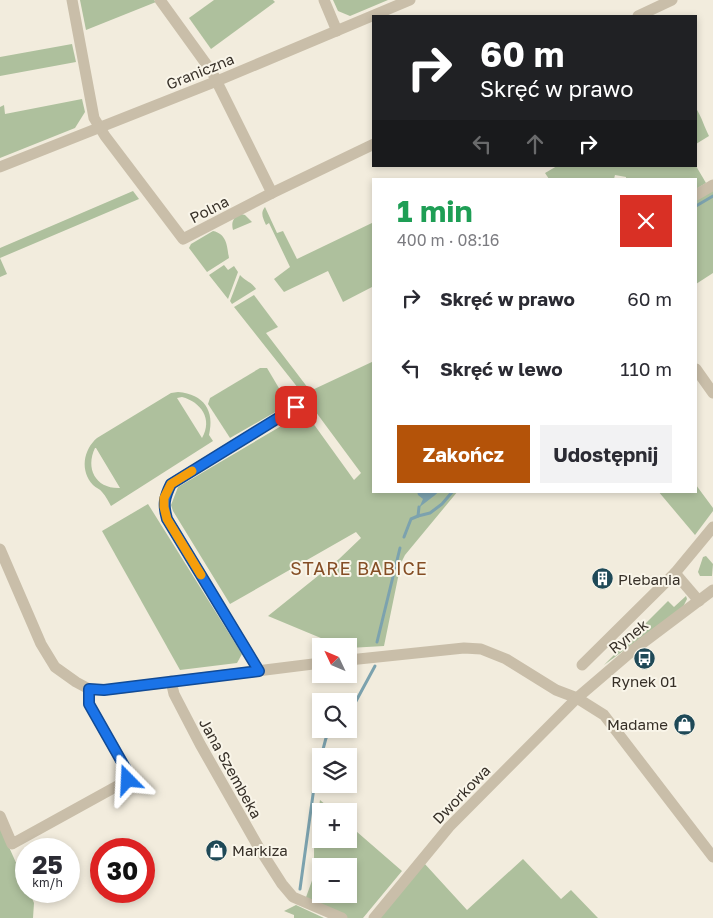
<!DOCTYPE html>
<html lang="pl">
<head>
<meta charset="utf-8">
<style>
  :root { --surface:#fff; --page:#f2f2f3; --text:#2b2b33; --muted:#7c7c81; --accent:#b45309 }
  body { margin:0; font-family:"Golos Text",sans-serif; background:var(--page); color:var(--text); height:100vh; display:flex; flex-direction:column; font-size:19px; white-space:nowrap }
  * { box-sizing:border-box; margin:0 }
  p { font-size:16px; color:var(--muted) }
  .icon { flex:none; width:28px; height:28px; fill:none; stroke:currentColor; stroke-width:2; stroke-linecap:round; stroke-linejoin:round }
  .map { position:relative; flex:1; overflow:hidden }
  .drawer { position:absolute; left:372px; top:178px; width:325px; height:315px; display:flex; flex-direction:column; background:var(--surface); border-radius:0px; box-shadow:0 2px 8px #0003 }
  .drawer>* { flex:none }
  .hud { position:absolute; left:372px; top:15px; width:325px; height:152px; border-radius:0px; box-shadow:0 2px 8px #0003; background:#202124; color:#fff; overflow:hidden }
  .needle { width:32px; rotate:314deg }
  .buttons { position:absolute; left:312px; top:638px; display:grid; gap:10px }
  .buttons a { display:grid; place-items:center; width:45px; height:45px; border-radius:0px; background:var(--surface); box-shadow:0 2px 8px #0003; font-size:25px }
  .speed { position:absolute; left:15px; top:838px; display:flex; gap:10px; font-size:25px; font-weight:700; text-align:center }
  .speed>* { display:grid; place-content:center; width:65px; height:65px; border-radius:50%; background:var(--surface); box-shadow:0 2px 8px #0003; line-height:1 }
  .speed small { font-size:12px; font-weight:400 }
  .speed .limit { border:8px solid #d22; background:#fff; color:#111 }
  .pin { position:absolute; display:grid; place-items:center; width:42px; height:42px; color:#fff; margin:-21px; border-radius:10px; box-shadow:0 2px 8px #0006 }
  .me { position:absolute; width:55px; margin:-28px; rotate:339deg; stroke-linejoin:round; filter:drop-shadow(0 0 4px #0008) }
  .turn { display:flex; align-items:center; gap:18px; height:105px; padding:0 25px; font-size:22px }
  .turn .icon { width:65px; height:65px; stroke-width:2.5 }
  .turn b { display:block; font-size:35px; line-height:42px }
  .lanes { display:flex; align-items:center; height:48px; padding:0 25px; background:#0003; justify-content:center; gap:25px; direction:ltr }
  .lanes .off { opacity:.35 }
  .round { display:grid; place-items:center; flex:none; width:52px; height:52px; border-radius:0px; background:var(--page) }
  .summary { display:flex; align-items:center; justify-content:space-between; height:85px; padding:0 25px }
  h1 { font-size:30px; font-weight:700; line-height:38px; color:#1e9e55 }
  .action { display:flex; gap:10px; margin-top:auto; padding:10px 25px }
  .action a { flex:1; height:58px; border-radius:0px; background:var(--accent); color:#fff; font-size:20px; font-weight:700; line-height:58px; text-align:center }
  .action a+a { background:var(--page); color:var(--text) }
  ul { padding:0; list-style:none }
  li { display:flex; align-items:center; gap:15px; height:70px; padding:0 25px }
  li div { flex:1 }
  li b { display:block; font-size:19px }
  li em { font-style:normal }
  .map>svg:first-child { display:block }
  .green { fill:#aec09d; fill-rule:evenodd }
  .water { fill:#7ca2ae }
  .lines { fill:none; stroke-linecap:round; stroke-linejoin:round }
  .stream { stroke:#7ca2ae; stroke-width:3 }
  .minor { stroke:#c9bea9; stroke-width:11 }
  .route-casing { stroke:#114b97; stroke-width:12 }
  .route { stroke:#1a73e8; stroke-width:9 }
  .slow { stroke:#f59e0b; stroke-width:9 }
  .labels { text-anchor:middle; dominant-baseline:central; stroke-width:4; stroke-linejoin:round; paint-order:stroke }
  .street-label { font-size:15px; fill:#373028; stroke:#f9f5e9 }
  .poi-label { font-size:15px; fill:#373028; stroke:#f9f5e9; text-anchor:start }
  .quarter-label { font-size:18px; letter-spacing:1px; fill:#844d24; stroke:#f9f5e9 }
</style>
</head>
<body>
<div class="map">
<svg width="713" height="918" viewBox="0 0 713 918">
  <rect width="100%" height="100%" fill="#f2ecdd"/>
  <g class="green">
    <polygon points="80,0 154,0 156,2 86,30"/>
    <polygon points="214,0 273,0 275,2 211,49 189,18"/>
    <polygon points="333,0 388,0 350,16 338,11"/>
    <polygon points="72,44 76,62 0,76 0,57"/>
    <polygon points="82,99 85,112 75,128 0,158 0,107 4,105 5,114"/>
    <path d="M 696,108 C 702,118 704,126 709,136 L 696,144 Z"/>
    <polygon points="557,166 696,166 706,183 696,189 696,179 626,179 626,177 615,175 614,179 549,179 545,173"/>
    <polygon points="713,189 713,273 696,284 696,199"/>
    <polygon points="133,191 139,199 0,258 7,274 0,277 0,248"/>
    <path d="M 265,207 L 277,233 L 283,231 L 297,259 L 374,222 L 374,286 L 343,302 L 328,271 L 284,292 L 274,279 L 290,267 L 269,223 L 266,225 C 263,218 260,213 265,207 Z"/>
    <path d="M 241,214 L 245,215 L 252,222 L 233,230 C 231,222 233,217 241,214 Z"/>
    <path d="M 213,231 C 227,234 227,246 229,258 L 207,272 L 189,248 L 191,244 Z"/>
    <polygon points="224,265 228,270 234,266 238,272 228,299 209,275"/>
    <path d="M 240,275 C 245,281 252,282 256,289 L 232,304 L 230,301 Z"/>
    <polygon points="254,295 278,327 266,333 308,388 302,393 234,307"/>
    <polygon points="374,361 374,491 458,491 405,555 401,563 384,646 349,648 349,646 340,646 268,616 339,559 361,538 356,532 230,604 173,511 171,505 178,487 305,412 354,480 361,473 304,396 310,391"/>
    <polygon points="260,368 267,368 286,400 284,407 230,438 208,404 210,398"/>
    <path d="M 178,392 C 204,394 215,411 209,435 L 213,441 L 111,506 C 108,501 106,496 102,492 C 100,489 96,488 93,485 C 80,471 83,450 97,438 L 171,393 ZM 182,397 C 201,402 213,419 202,438 L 177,398 ZM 95,448 L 96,448 L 120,488 C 96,489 85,469 95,448 Z"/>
    <polygon points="696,485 713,508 713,511 695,535 658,491 696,491"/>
    <polygon points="148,504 242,654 237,663 180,670 102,531"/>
    <polygon points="706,556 713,564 712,576 700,576 698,572 703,557"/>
    <polygon points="686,596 687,599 683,607 604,665 668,601 674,607"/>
    <path d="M 320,800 L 333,811 L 321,811 L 321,839 L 349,839 L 349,825 L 402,871 L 363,918 L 347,918 L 305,900 L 314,875 L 314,841 ZM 321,866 L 349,866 L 349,894 L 321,894 Z"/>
    <polygon points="0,827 26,885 26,891 29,891 34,903 33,918 0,918"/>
    <polygon points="523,859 561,899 571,890 598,918 379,918 424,863 467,910"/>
    <polygon points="296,905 324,918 294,918 294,915 284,911"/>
  </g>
  <path class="water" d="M 417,491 L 439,491 C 433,498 426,501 419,508 L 423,499 L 418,495 Z"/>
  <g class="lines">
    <g class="stream">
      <polyline points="696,206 713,196"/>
      <polyline points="418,516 419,507"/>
      <polyline points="404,537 411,519 418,516 430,513 442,504 453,491"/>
      <polyline points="377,642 400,548"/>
      <polyline points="349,714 375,666"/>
      <polyline points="300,889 315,780 326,738 335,729"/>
    </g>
    <g class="minor">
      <polyline points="72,0 94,118 105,136 183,239 272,193 374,144"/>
      <polyline points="160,0 212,72 272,193"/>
      <polyline points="324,0 337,31"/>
      <polyline points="638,16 672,0"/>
      <polyline points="0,167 217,81 410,0"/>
      <polyline points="696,195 713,185"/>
      <polyline points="696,369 713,393"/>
      <polyline points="0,549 41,644 55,667 76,682 89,689 104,690 122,688 321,663"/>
      <polyline points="675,573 699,601"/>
      <polyline points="349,660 464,648 481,649 506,659 556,690 577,698 604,715 713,857"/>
      <polyline points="582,665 675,573 713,527"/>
      <path d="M 259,671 L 167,519 C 163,503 164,499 171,484 L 296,407"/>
      <polyline points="171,681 174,694 200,744 259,848 282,884 293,897 342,918"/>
      <polyline points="0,816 12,844 128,780 127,771 89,704 89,689"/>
      <polyline points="374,918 449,827 577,698 632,651 713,590"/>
    </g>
  </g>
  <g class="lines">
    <defs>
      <path id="route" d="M 128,780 L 127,771 L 89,704 L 89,689 L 104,690 L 259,671 L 167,519 C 163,505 164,498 171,484 L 296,407"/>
    </defs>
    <use href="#route" class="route-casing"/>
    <use href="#route" class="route"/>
    <polyline class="slow" points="192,471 171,484 164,498 164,507 167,519 201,575"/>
  </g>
  <defs>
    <symbol id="building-disc" viewBox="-11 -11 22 22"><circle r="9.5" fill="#1f4957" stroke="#f9f5e9"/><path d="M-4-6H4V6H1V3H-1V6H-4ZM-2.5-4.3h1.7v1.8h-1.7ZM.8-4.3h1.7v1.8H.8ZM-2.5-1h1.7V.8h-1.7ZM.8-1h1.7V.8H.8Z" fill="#fff"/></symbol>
    <symbol id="bus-disc" viewBox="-11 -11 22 22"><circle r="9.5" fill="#1f4957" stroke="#f9f5e9"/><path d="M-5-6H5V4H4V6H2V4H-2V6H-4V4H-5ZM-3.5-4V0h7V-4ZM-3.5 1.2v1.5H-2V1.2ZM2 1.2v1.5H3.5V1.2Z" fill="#fff"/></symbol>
    <symbol id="shop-disc" viewBox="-11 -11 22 22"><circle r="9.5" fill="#1f4957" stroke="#f9f5e9"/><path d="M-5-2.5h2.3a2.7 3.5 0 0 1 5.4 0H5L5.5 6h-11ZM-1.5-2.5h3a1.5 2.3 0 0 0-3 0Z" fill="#fff"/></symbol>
  </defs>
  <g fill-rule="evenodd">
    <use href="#building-disc" x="590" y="566" width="25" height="25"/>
    <use href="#bus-disc" x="632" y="646" width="25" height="25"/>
    <use href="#shop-disc" x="672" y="712" width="25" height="25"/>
    <use href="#shop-disc" x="204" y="838" width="25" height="25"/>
  </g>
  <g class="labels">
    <g class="street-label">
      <text transform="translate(200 71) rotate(-22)">Graniczna</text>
      <text transform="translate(209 209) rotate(-27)">Polna</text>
      <text transform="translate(628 636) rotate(-38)">Rynek</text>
      <text transform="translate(231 768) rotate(61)">Jana Szembeka</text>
      <text transform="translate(461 794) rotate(-46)">Dworkowa</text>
    </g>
    <g class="poi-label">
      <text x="618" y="579">Plebania</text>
      <text x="644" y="681" text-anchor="middle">Rynek 01</text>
      <text x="668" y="724" text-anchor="end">Madame</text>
      <text x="232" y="850">Markiza</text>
    </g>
    <g class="quarter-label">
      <text x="359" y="568">STARE BABICE</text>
    </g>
  </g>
</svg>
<div class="buttons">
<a><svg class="needle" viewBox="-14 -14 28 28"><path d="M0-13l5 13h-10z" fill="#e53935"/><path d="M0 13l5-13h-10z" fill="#7c7c81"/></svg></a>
<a><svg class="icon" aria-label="search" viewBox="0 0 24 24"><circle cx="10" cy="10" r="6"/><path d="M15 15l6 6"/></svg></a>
<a><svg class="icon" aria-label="layers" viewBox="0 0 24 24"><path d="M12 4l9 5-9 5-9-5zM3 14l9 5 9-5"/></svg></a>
<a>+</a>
<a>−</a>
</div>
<div class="speed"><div>25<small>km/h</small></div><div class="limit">30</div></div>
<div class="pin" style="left:296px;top:407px;background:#d93025"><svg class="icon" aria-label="arrive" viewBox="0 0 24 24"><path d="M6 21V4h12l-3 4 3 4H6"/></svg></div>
<svg class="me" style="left:128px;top:780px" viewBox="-20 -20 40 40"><path d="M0-17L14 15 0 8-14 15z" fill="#1a73e8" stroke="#fff" stroke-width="4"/></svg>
<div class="hud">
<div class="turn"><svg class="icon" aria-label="right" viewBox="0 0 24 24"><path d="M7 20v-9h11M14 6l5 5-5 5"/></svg><div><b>60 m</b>Skręć w prawo</div></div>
<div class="lanes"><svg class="icon off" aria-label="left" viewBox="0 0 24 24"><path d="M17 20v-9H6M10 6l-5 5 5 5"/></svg><svg class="icon off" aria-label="ahead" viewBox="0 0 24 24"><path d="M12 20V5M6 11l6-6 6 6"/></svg><svg class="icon" aria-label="right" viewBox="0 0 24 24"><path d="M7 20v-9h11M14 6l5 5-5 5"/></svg></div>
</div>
<section class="drawer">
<div class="summary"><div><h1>1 min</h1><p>400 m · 08:16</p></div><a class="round" style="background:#d93025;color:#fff"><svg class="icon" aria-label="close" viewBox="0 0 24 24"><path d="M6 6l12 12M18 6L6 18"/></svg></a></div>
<ul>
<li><svg class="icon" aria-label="right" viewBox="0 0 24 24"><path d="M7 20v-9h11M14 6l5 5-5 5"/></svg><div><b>Skręć w prawo</b></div><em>60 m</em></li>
<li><svg class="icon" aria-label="left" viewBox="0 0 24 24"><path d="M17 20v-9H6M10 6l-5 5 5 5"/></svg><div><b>Skręć w lewo</b></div><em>110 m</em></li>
</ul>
<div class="action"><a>Zakończ</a><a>Udostępnij</a></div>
</section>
</div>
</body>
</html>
